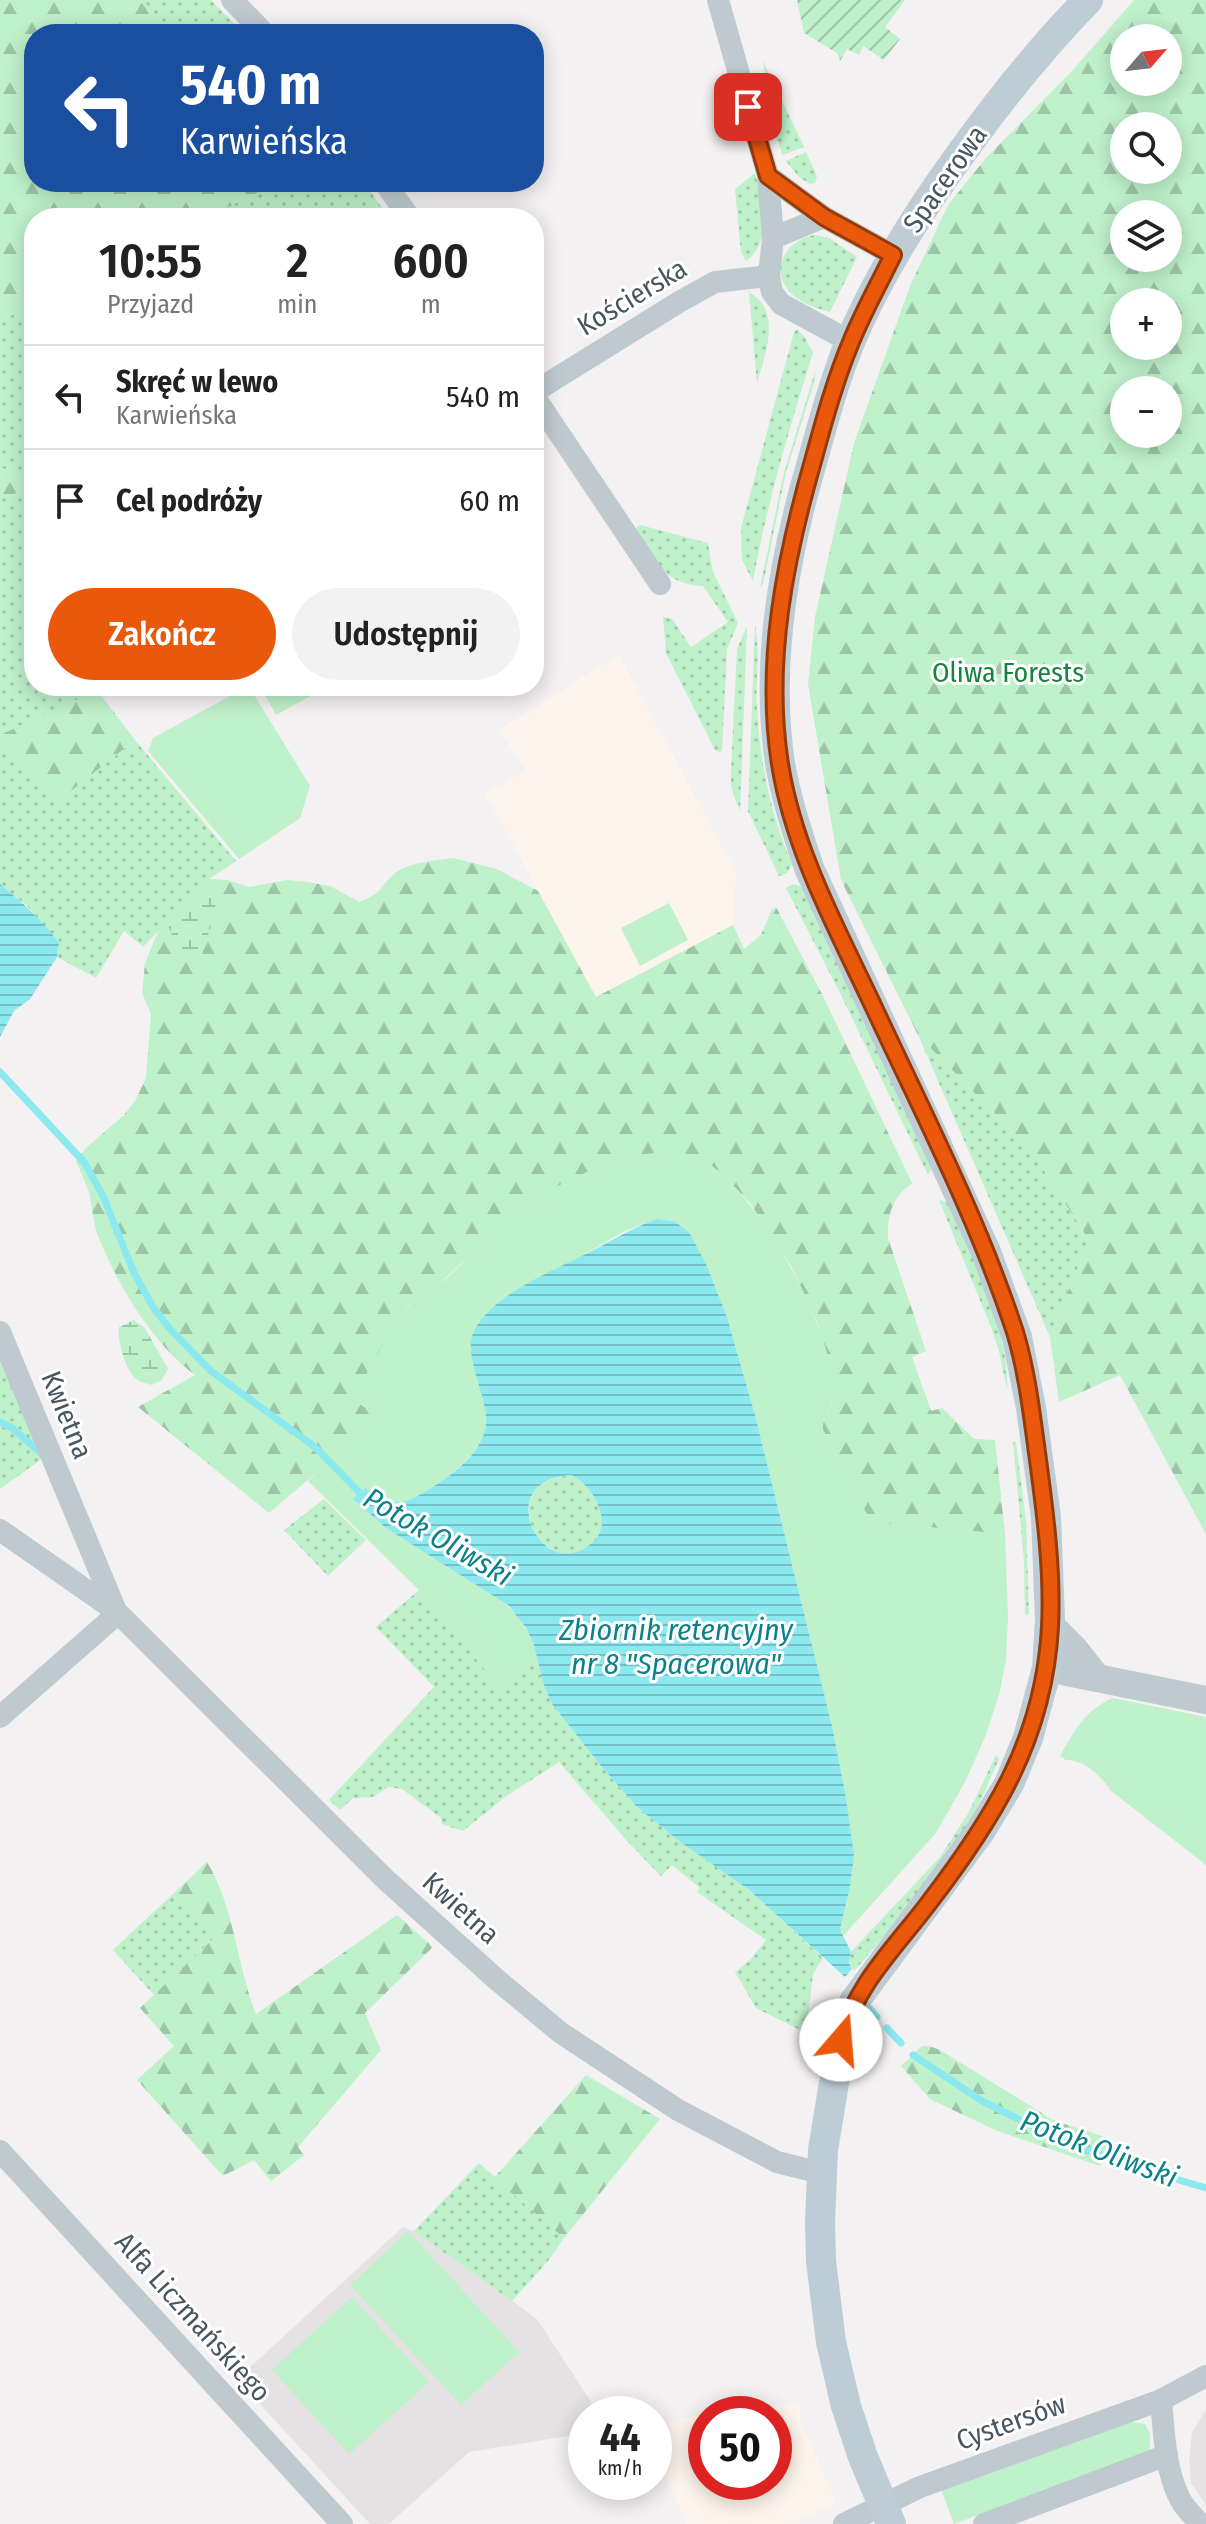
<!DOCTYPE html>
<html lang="pl">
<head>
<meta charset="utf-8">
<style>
  :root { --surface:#fff; --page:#f2f2f2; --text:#222; --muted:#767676; --line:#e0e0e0; --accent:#ea580c }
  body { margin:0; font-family:"Fira Sans Condensed",sans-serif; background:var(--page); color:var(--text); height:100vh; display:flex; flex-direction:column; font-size:30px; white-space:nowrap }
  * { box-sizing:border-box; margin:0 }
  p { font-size:26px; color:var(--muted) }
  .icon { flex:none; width:44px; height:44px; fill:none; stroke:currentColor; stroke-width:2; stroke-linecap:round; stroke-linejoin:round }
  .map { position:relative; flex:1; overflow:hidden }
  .panel { position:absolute; left:24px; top:208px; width:520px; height:488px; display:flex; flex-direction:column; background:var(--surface); border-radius:32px; box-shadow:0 4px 20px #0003 }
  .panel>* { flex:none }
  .hud { position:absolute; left:24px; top:24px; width:520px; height:168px; border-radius:32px; box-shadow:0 4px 20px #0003; background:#1a4fa0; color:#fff; overflow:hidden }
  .needle { width:52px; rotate:62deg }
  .buttons { position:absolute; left:1110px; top:24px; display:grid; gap:16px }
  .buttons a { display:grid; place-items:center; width:72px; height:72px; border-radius:50%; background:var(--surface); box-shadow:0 4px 20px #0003; font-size:40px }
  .speed { position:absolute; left:568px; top:2396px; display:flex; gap:16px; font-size:40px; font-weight:700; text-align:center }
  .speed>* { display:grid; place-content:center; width:104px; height:104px; border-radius:50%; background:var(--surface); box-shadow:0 4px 20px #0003; line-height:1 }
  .speed small { font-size:20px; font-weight:400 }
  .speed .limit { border:12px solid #d22; background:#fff; color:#111 }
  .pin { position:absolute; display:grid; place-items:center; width:68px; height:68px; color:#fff; margin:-34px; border-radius:16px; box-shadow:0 4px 12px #0006 }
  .me { position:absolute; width:88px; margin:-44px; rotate:18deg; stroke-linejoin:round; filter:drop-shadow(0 0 6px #0008) }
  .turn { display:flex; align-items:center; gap:28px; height:168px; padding:0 24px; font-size:36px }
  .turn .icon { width:104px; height:104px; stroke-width:2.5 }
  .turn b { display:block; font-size:56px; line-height:68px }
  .eta { display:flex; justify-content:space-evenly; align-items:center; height:136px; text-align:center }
  .eta b { font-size:48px; font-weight:600; line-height:56px }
  .primary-button { display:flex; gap:16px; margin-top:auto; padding:16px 24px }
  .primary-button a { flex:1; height:92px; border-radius:48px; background:var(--accent); color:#fff; font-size:32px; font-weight:600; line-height:92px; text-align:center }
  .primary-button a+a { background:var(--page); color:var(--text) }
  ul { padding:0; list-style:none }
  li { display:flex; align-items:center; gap:24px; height:104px; padding:0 24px; border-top:2px solid var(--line) }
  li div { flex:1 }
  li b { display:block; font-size:30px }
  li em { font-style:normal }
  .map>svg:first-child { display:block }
  .commercial { fill:#fdf5eb }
  .education { fill:#e4e2e3 }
  .grass { fill:url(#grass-dots) }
  .forest { fill:url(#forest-firs); fill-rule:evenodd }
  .wetland { fill:url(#wetland-marsh) }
  .park { fill:#bff1cb }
  .garden { fill:url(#garden-furrows) }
  .water { fill:url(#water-rules); fill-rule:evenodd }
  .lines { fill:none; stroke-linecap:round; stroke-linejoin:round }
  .stream { stroke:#8be9ef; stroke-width:7 }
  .minor { stroke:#becad0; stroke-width:22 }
  .tertiary { stroke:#becad0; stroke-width:28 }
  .secondary { stroke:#beccd5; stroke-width:30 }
  .route-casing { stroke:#983908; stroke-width:20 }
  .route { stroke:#ea580c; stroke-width:14 }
  .labels { text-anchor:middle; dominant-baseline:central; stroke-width:6; stroke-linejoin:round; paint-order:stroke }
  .street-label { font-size:28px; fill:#48575f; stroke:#fff }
  .park-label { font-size:28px; fill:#15843c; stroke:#fff }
  .water-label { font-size:30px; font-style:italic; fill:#0b8289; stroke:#fff }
</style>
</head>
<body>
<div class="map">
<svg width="1206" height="2524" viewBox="0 0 1206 2524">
  <defs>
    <pattern id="grass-dots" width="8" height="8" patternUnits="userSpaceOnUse" patternTransform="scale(2)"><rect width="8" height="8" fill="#bff1cb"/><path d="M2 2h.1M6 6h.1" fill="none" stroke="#9dc6a8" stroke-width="1.8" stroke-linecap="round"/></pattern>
    <pattern id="forest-firs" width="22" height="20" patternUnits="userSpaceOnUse" patternTransform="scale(2)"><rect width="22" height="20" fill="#bff1cb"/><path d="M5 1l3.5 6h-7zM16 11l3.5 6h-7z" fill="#9dc6a8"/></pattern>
    <pattern id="wetland-marsh" width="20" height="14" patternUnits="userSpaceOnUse" patternTransform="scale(2)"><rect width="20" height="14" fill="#bff1cb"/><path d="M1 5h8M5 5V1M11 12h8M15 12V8" fill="none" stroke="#9dc6a8"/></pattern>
    <pattern id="garden-furrows" width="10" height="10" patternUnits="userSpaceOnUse" patternTransform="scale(2)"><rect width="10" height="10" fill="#bff1cb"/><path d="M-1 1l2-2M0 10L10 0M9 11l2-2" fill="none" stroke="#9dc6a8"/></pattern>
    <pattern id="water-rules" width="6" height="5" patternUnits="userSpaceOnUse" patternTransform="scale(2)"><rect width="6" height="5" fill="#8be9ef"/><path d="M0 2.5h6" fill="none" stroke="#74c0c5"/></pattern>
  </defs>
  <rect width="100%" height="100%" fill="#f3f1f1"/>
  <g class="commercial">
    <polygon points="619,654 736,873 733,925 596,997 485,793 518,775 525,769 499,730"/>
    <polygon points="799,2403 801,2423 836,2502 790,2524 687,2524 658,2461 654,2424 706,2415 706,2482 774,2482 774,2414 714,2414"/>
  </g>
  <g class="education">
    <polygon points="403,2227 414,2231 537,2319 599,2414 586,2414 586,2433 469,2452 389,2524 370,2524 237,2379"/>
    <polygon points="1206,2409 1206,2505 1191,2483 1189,2459 1192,2433"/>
  </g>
  <g class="grass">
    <polygon points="139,0 211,0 244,34 170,34"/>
    <polygon points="763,61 804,147 783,155 774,133"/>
    <polygon points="806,152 817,176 815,183 810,184 799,177 786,161"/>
    <path d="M 755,173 C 762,201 774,241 746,261 L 741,252 L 735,189 Z"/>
    <polygon points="279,182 364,182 389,218 206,218"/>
    <path d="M 815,235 L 829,238 L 857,257 L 830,312 C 814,308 795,301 786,287 C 770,264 791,238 815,235 Z"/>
    <path d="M 749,292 C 783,311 765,354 757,383 Z"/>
    <polygon points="34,304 34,482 0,467 0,321"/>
    <path d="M 797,329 L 804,336 L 813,353 C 789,429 767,503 753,581 L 742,560 L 741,528 L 794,332 Z"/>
    <polygon points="816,369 814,383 786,472 763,584 760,588 784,472"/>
    <polygon points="34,488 34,686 107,686 0,735 0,498"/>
    <path d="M 640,525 L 708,543 L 713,572 L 738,623 L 727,649 L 722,750 L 720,752 L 715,750 L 666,653 L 663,617 L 672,619 L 691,647 L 728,622 L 703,586 C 662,584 656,560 635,529 Z"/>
    <polygon points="747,626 740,812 731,787 731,770 737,649"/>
    <path d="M 755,626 C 761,652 755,680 757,707 C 760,764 770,811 792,864 L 787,873 L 779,876 L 748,811 Z"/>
    <polygon points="0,740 57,802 135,740 236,861 209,879 143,947 124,931 96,978 57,957 59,943 27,906 0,884"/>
    <polygon points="793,884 803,887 932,1168 928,1175 839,991 786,888"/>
    <polygon points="918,1035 1032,1152 1089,1240 1050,1337"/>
    <path d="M 939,1200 L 947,1202 L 952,1206 C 972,1255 1011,1337 1007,1389 L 999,1351 L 991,1327 Z"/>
    <polygon points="0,1349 46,1456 0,1489"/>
    <polygon points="1013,1441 1016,1442 1026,1521 1029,1614 1025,1615 1024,1561"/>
    <path d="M 571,1475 C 592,1484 614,1521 595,1541 C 546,1590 487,1481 571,1475 Z"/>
    <polygon points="324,1499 366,1540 328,1576 284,1530"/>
    <polygon points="419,1590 500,1688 539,1657 544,1685 552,1704 601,1766 637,1807 679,1841 739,1881 823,1958 813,1974 806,2033 756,2008 735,1972 749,1961 766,1940 697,1892 700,1888 672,1865 661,1876 628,1842 559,1762 505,1797 463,1831 442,1824 441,1818 402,1789 389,1787 373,1797 353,1798 340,1810 329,1800 434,1687 376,1627"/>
    <path d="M 996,1755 L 999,1759 C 990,1779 981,1801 970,1820 C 938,1875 895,1924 854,1971 L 849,1963 L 851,1952 L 940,1857 L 969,1812 Z"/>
    <polygon points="172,1895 213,1939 154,1995 113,1950"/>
    <polygon points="479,2163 564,2238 548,2261 512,2301 414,2231"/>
  </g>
  <g class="forest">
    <polygon points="0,0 139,0 170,34 34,34 34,182 279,182 206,218 34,218 34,304 0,321"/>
    <path d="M 1134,0 L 1206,0 L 1206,1534 L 1120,1375 L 1059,1402 L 1050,1337 L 1089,1240 L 1032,1152 L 918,1035 L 841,880 L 808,684 L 815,617 L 854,443 L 910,286 L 948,205 L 986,158 L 1072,71 ZM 1168,38 L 1168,82 L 1124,82 L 1124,38 ZM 1124,126 L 1168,126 L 1168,170 L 1124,170 ZM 1124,214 L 1168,214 L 1168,258 L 1124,258 ZM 1168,302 L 1168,346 L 1124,346 L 1124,302 ZM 1168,390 L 1168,434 L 1124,434 L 1124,390 Z"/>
    <polygon points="0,467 34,482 34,488 0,498"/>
    <polygon points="97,690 135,740 57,802 0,740 0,735"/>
    <path d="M 453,858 L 497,869 L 538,891 L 596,997 L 733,925 L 744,949 L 761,935 L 772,909 L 776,907 L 824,998 L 912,1183 C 893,1197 887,1214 888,1238 L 926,1351 L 912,1357 L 931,1411 L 942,1408 L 974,1439 L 995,1440 L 1005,1534 L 891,1524 L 874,1521 L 866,1513 L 823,1430 L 822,1422 L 832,1403 L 818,1324 L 792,1268 L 750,1203 L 720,1172 L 694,1155 L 619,1160 L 571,1180 L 531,1201 L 512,1215 L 437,1286 L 407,1306 L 353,1399 L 377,1415 L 337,1455 L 269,1513 L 138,1407 L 195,1375 C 152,1343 116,1283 97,1233 C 92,1219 93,1204 88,1190 C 85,1180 80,1171 76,1161 L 87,1147 L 123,1116 L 135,1101 L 146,1078 L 151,1014 L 142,993 L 145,963 L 160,927 L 209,879 L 227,880 L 249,887 L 287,880 L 308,882 L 330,886 L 359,902 C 384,892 376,891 393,875 C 406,862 435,861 453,858 Z"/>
    <path d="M 207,1862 C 234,1906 237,1966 256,2014 L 397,1915 L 433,1947 L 365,2013 L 381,2050 L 298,2147 L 304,2155 L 271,2181 L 254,2160 L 223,2176 L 137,2080 L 174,2046 L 140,2008 L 213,1939 L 172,1895 Z"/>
    <polygon points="922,2046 929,2046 940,2050 1053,2120 1111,2139 1100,2166 995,2130 930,2099 901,2066"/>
    <polygon points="586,2075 660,2119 564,2238 494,2178"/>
  </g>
  <g class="wetland">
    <polygon points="209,891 216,898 215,912 199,964 192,964 182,960 168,925 200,892"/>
    <path d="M 134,1320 L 144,1327 L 168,1369 L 162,1380 L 152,1385 C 145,1383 139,1382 134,1377 C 125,1367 117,1340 119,1327 Z"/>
  </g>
  <g class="park">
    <polygon points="260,686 321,686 323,689 276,715"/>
    <polygon points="241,690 253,693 310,786 300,818 239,859 148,751 153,738"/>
    <polygon points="669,903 688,940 640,966 621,928"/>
    <path d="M 672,1152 C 679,1153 689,1153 696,1156 C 754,1183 832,1327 834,1390 C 835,1405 821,1415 823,1430 L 866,1513 L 874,1521 L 891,1524 L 1005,1534 L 1008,1617 L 1006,1660 L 1000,1691 L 986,1735 L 965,1782 L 936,1833 L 844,1935 L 840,1929 L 852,1871 L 845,1792 L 832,1726 L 755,1415 L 727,1317 L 707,1267 L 689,1232 L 674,1221 L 656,1219 L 623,1232 L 583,1255 L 485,1410 C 486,1419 486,1427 484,1436 C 477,1457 423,1500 401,1503 C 388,1504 376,1496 366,1488 L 353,1499 L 386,1528 L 495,1595 C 516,1611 530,1632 539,1657 L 500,1688 L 419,1590 L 308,1481 L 376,1415 L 352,1399 L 400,1314 C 413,1299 433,1290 448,1277 C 470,1256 491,1232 514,1213 C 543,1191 599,1163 635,1156 C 647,1153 660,1153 672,1152 Z"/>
    <path d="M 1113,1698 L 1206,1717 L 1206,1865 L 1110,1790 C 1102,1776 1083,1759 1066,1760 L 1060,1756 C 1074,1731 1085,1710 1113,1698 Z"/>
    <polygon points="408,2231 519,2352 461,2405 350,2285"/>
    <polygon points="352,2297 429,2382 349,2454 272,2370"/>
    <polygon points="1131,2422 1145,2424 1150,2434 1150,2448 1145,2453 954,2524 941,2489"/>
  </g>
  <polygon class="garden" points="797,0 905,0 885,27 900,39 884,60 863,46 859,55 847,49 840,61 837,53 804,33"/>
  <g class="water">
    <path d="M 0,884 C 22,902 42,920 59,943 L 57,957 L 30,999 L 14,1011 L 0,1037 Z"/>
    <path d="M 656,1219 L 674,1221 L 689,1232 L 707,1266 L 727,1317 L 755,1415 L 832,1726 L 845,1792 L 854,1855 L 850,1886 L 840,1929 L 851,1952 L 849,1963 L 852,1969 L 845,1977 L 748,1889 L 679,1841 L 637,1807 L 601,1766 L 552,1704 L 544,1685 L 534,1645 L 526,1628 L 508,1605 L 386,1528 L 353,1499 L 366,1488 C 381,1501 398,1507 416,1497 C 442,1482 483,1457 486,1424 C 487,1407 479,1387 475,1371 C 471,1356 468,1342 475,1329 C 493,1296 547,1273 580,1257 C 606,1244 628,1230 656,1219 ZM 571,1475 C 592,1484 614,1522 594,1541 C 545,1590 487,1480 571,1475 Z"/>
  </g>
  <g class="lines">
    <g class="stream">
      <polyline points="0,1072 84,1162 103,1196 134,1273 153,1307 170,1329 211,1371 315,1447 364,1497"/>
      <polyline points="0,1422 12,1428 41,1453"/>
      <polyline points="870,2009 877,2017"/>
      <polyline points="887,2028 901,2043"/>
      <polyline points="913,2055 982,2101 1061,2140 1124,2164 1206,2188"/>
    </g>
    <g class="minor">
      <polyline points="232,0 265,34"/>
      <polyline points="718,0 768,176 773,238 769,276 772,292 781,304 851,342"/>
      <polyline points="768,176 824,217 893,255"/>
      <polyline points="384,182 410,218"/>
      <polyline points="773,238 824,217"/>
      <polyline points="534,392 679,302 715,282 769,276"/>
      <polyline points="534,396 660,584"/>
      <polyline points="0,1332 116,1611 108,1622 0,1717"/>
      <polyline points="0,1530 116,1611 385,1879 496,1979 561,2033 678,2110 777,2162 821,2173"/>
      <polyline points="0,2151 342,2524"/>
      <path d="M 1161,2400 C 1164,2433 1165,2470 1180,2499 C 1185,2509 1194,2516 1200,2524"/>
      <polyline points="844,2524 920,2487 1161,2400 1206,2376"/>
      <polyline points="984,2524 1167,2455"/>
    </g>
    <g class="tertiary">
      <polyline points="1050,1625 1074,1649 1097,1678"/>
      <polyline points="1047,1668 1206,1700"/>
    </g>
    <path class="secondary" d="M 891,2524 L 863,2457 L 846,2406 L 831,2342 L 821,2261 L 820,2222 L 823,2150 L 841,2040 L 854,2002 L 981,1830 L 1009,1784 L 1028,1738 L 1047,1668 L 1050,1619 L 1046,1517 L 1031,1408 L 1017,1337 L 986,1252 L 809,868 C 798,834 786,799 780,763 C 766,671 781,576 805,487 C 819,438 831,389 850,342 C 880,271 922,206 968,144 C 1005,93 1044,45 1088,0"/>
  </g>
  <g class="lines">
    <defs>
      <path id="route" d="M 748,107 L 768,176 L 824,217 L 893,255 C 879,284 863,312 851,342 C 835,380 824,421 813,461 C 785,559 764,662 780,764 C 794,853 840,934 877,1014 C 926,1119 979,1222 1015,1332 C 1026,1368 1031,1408 1036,1445 C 1044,1505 1053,1566 1050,1627 C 1044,1739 994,1818 928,1904 C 894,1949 856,1984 841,2040"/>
    </defs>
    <use href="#route" class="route-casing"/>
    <use href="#route" class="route"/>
  </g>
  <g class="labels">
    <g class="street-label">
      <text transform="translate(945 179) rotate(-55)">Spacerowa</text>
      <text transform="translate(632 297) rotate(-31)">Kościerska</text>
      <text transform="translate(67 1415) rotate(68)">Kwietna</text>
      <text transform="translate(461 1908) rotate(42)">Kwietna</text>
      <text transform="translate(193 2317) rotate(48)">Alfa Liczmańskiego</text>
      <text transform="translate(1011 2422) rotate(-20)">Cystersów</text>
    </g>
    <g class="park-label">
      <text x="1008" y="672">Oliwa Forests</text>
    </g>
    <g class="water-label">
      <text transform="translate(438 1537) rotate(30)">Potok Oliwski</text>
      <text x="676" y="1630">Zbiornik retencyjny<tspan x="676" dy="34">nr 8 "Spacerowa"</tspan></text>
      <text transform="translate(1099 2149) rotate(21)">Potok Oliwski</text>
    </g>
  </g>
</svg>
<div class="buttons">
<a><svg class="needle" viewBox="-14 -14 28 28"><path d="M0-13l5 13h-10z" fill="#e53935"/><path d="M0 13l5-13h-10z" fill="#767676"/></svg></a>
<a><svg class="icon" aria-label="search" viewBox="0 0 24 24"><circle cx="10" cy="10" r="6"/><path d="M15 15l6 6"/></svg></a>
<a><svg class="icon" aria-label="layers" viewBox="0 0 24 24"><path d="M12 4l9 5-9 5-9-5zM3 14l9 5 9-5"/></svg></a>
<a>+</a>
<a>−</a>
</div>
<div class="speed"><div>44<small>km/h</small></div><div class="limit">50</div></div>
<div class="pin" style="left:748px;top:107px;background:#d93025"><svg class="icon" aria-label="arrive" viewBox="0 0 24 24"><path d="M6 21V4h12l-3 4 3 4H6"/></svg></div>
<svg class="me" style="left:841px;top:2040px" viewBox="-20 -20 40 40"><circle r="19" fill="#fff"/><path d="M0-13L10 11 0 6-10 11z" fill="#ea580c"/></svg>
<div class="hud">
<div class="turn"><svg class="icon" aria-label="left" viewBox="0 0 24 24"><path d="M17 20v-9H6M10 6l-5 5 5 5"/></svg><div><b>540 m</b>Karwieńska</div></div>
</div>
<section class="panel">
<div class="eta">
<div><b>10:55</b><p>Przyjazd</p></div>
<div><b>2</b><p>min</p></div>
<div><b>600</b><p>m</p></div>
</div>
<ul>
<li><svg class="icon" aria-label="left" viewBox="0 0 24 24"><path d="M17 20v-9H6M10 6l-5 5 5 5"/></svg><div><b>Skręć w lewo</b><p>Karwieńska</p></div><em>540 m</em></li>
<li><svg class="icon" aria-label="arrive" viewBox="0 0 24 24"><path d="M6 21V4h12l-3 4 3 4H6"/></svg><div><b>Cel podróży</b></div><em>60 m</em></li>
</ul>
<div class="primary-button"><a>Zakończ</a><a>Udostępnij</a></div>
</section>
</div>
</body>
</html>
